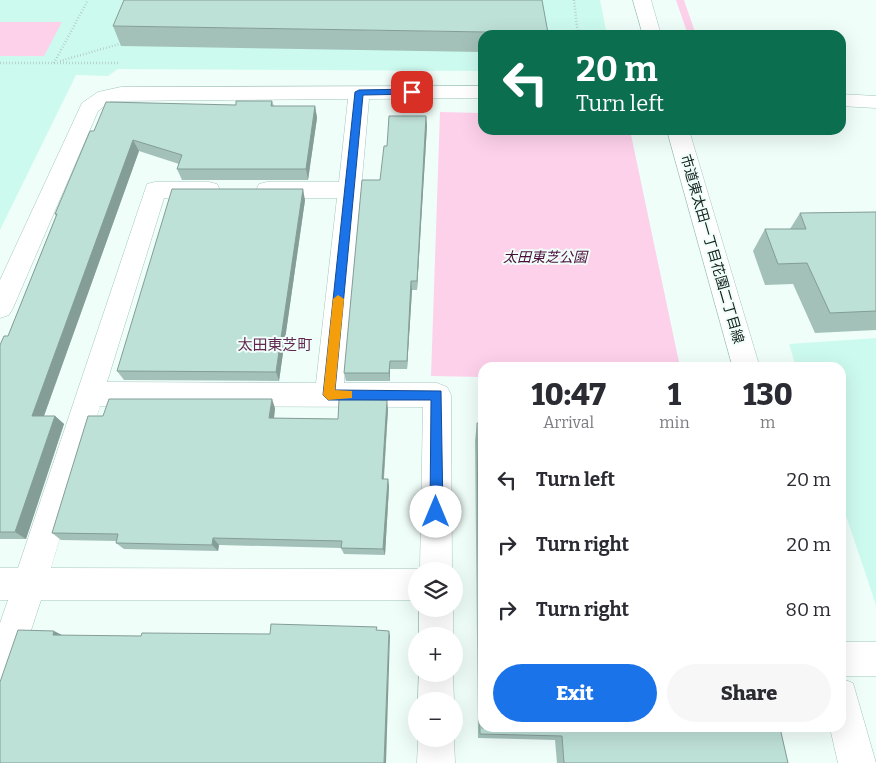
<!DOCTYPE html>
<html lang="en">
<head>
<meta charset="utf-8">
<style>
  :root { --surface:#fff; --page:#f7f7f7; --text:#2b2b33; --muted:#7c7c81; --accent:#1a73e8 }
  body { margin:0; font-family:Bitter,"Noto Sans JP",serif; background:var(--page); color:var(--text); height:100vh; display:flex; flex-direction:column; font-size:19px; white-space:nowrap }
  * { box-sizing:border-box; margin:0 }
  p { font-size:16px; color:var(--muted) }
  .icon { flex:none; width:28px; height:28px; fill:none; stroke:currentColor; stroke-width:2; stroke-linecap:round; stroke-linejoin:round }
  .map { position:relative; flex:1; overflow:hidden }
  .details { position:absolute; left:478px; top:362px; width:368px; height:370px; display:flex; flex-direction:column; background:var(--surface); border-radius:15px; box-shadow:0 5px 20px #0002 }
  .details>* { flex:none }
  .guide { position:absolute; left:478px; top:30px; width:368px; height:105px; border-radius:15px; box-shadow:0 5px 20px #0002; background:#0b6e4f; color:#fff; overflow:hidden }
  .fabs { position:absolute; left:408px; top:562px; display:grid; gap:10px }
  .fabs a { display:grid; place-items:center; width:55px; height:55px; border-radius:50%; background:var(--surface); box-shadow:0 5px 20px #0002; font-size:25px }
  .pin { position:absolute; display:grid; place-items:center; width:42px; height:42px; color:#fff; margin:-21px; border-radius:10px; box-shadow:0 2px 8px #0006 }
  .me { position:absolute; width:55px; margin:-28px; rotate:0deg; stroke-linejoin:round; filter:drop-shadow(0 0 4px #0008) }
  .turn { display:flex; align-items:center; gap:18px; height:105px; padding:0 15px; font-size:22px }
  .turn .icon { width:65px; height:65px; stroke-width:2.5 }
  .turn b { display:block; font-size:35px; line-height:42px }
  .eta { display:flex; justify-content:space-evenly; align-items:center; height:85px; text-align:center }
  .eta b { font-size:30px; font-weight:800; line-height:35px }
  .button { display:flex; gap:10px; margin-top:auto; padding:10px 15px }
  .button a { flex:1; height:58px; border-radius:30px; background:var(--accent); color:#fff; font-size:20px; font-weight:800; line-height:58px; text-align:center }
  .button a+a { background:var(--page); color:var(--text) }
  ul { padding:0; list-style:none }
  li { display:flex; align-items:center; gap:15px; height:65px; padding:0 15px }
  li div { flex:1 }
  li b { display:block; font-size:19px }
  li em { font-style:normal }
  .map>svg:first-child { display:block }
  .built { fill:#cdfaef }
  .green { fill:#fed1eb }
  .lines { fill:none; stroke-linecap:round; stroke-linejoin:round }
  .minor-casing { stroke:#a3c6bd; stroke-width:1 }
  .path { stroke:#a0adaa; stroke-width:2.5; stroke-dasharray:0.5 2.5; stroke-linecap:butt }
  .minor { fill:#fff; fill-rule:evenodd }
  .wall { fill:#a3c1b9 }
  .shaded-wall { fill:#849d96 }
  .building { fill:#bde0d7; stroke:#849d96 }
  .route { fill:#1a73e8; stroke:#114b97 }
  .slow { fill:#f59e0b }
  .labels { text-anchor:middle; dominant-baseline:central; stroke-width:4; stroke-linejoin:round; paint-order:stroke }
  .street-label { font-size:14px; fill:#121f1c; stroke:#f0fefa }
  .park-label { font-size:14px; font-style:italic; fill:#4a0c38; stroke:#f0fefa }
  .neighbourhood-label { font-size:15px; fill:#62274f; stroke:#f0fefa }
</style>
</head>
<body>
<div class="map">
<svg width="876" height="763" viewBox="0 0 876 763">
  <rect width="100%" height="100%" fill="#f0fefa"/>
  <g class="built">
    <polygon points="0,0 600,0 607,35 482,35 482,71 118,69 108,76 76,75 0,230"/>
    <polygon points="876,338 876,605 840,498 840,368 796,367 789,344"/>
  </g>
  <g class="green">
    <polygon points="676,0 684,0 696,35 688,35"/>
    <polygon points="0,22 62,22 44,56 0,56"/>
    <polygon points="440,112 482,113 482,130 630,130 680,367 482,368 482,377 431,376"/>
  </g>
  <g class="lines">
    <defs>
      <g id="minor">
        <polygon points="633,0 651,0 661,35 643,35"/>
        <path d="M 482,86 L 482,98 L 369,99 L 344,383 L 437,383 L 447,387 L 451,395 L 452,571 L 416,571 L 416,600 L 41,600 L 12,688 L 0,693 L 0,623 L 8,600 L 0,600 L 0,568 L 18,568 L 147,184 L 155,182 L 209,182 L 217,184 L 220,190 L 217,196 L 209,198 L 164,198 L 107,382 L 316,383 L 337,198 L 267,198 L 259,196 L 256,190 L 259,184 L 267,182 L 339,182 L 348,99 L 111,101 L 98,111 L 13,308 L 9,315 L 0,318 L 0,280 L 82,103 L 98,92 L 121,87 ZM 100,406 L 423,407 L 420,569 L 51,568 Z"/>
        <polygon points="840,94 876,96 876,108 840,106"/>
        <polygon points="667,130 689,130 760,368 733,368"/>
        <rect x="419" y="609" width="34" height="27"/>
        <rect x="840" y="642" width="36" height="34"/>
        <polygon points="419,674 453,674 454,701 418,701"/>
        <polygon points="840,678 853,683 876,763 838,763 830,728 840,728"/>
        <polygon points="454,738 455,763 417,763 418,739"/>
      </g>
    </defs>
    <use href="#minor" class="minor-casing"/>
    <g class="path">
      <polyline points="574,0 578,35"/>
      <polyline points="60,61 123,43"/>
      <polyline points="0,63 119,63"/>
      <polyline points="54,63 88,0"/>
    </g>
    <use href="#minor" class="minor"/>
  </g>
  <g class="wall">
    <polygon points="113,26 548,33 547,35 482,35 482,52 121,46"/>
    <polygon points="272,101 274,106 315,106 317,118 308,180 182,180 177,169 179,164 139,151 44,416 55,416 64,424 26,539 0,539 0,345 8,336 56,216 55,214 94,131 236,105"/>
    <polygon points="426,116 427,126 417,290 412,290 407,369 390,369 390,381 346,381 344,373 387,146"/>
    <polygon points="305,200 279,381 124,380 117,371"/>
    <polygon points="876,212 876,330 815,333 793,284 765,285 753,251 765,229 790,229 800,213"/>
    <polygon points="275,408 274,418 338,419 388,409 384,479 388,479 389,487 385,555 344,554 341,548 301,547 219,545 218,551 124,549 116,543 117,541 61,540 52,533 103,416"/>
    <polygon points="477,423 780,728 788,763 557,763 555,740 478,738 475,440"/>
  </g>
  <g class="shaded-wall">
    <polygon points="315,106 317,118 308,180 306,169"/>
    <polygon points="426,116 427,126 417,290 417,281"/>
    <polygon points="133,140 139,151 41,424 32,416"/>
    <polygon points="303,189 305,200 279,381 276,372"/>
    <polygon points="411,281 412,290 407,369 407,361"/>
    <polygon points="390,361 390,381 389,373"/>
    <polygon points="272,399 275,408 273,427 269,418"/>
    <polygon points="387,400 388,409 383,487 382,479"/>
    <polygon points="55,416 64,424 26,539 15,532"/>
    <polygon points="388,479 389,487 385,555 383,549"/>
    <polygon points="213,538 219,545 218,551 212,545"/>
    <polygon points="54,631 66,637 53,635"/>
    <polygon points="389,631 390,636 386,763 384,763"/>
  </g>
  <g class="building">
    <polygon points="124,0 542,0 548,33 113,26"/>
    <polygon points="236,101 272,101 271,106 315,106 306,169 177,169 182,155 133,140 32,416 55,416 15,532 0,532 0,345 4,336 8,336 57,214 55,214 90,131 94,131 106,102 236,105"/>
    <polygon points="389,116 426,116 417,281 411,281 407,361 390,361 389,373 344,373 362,180 380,180 384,146 387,146"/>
    <polygon points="172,189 303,189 276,372 117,371"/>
    <polygon points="876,212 876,311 830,313 807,263 778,264 765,229 806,229 800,213"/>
    <polygon points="655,366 688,367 688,368 655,368"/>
    <polygon points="109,399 272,399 269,418 338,419 339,399 387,400 382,479 388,479 383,549 341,548 342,541 298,540 213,538 212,545 116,543 118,534 52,533 88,416 103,416"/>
    <polygon points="477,423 482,423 482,728 780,728 788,763 564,763 562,736 480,734"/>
    <polygon points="271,624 377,627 376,630 389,631 384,763 0,763 0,682 18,630 54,631 53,635 141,636 142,633 270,634"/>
  </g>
  <polygon class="route" points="412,89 416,92 415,94 363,95 335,390 441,391 443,512 441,517 436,518 432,517 430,512 431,400 328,400 323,395 355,92 359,90"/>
  <polygon class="slow" points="338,295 344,299 335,390 352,391 352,398 328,400 323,395 333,299"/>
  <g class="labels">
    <g class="street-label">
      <text transform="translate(712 249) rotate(74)">市道東太田一丁目花園二丁目線</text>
    </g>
    <g class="park-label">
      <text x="545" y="257">太田東芝公園</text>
    </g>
    <g class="neighbourhood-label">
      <text x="275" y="345">太田東芝町</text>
    </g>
  </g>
</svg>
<div class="fabs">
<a><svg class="icon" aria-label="layers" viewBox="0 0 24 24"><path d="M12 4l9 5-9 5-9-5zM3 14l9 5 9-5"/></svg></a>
<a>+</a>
<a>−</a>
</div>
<div class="pin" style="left:412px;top:92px;background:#d93025"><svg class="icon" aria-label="arrive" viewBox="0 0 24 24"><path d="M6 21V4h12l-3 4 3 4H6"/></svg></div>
<svg class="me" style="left:436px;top:512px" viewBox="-20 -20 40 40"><circle r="19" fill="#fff"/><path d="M0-13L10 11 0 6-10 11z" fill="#1a73e8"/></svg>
<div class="guide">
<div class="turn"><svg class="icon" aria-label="left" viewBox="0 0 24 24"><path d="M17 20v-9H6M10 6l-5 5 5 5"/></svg><div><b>20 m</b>Turn left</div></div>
</div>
<section class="details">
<div class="eta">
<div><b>10:47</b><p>Arrival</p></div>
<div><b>1</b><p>min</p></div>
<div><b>130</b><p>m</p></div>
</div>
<ul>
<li><svg class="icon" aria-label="left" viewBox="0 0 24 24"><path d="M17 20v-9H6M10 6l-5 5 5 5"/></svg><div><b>Turn left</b></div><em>20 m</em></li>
<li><svg class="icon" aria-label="right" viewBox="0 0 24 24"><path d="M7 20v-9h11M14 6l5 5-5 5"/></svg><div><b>Turn right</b></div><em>20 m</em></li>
<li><svg class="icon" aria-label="right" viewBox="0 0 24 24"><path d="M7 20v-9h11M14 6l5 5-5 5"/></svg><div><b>Turn right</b></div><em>80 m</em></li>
</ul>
<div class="button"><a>Exit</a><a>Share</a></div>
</section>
</div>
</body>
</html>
